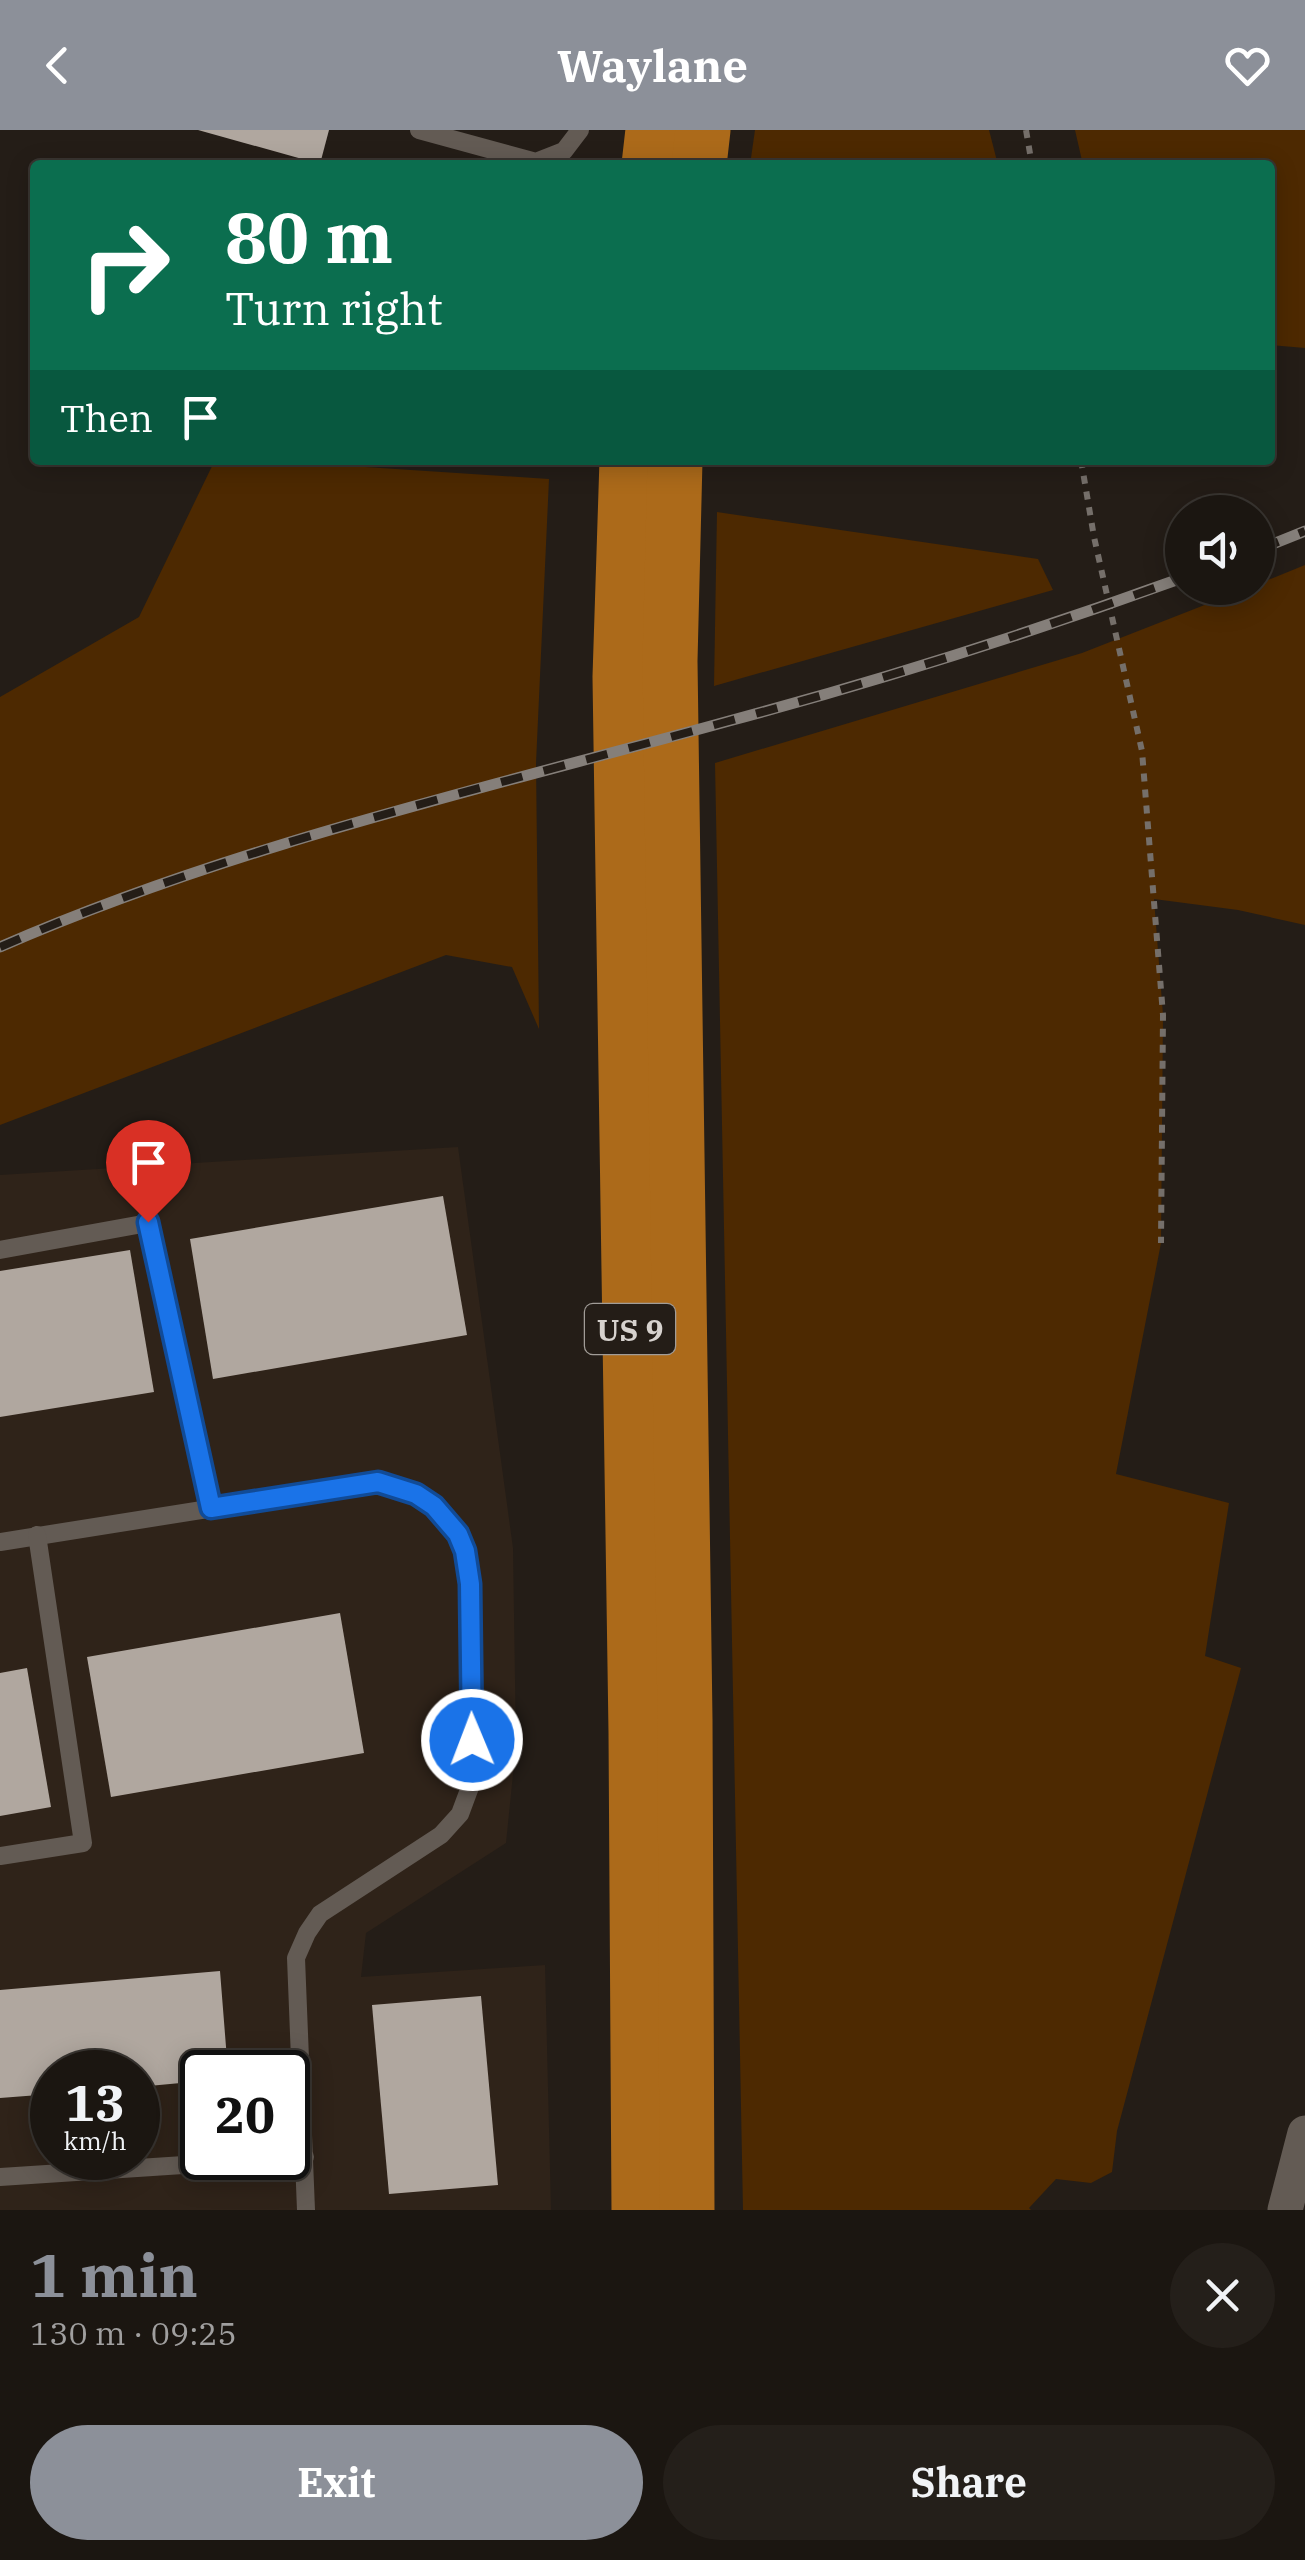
<!DOCTYPE html>
<html lang="en">
<head>
<meta charset="utf-8">
<style>
  :root { --surface:#1b1611; --page:#241f1a; --text:#f1f3f6; --muted:#a09f9f; --line:#393531; --accent:#8c9099 }
  body { margin:0; font-family:"IBM Plex Serif",serif; background:var(--page); color:var(--text); height:100vh; display:flex; flex-direction:column; font-size:38px; white-space:nowrap }
  * { box-sizing:border-box; margin:0 }
  p { font-size:32px; color:var(--muted) }
  .icon { flex:none; width:55px; height:55px; fill:none; stroke:currentColor; stroke-width:2; stroke-linecap:round; stroke-linejoin:round }
  .map { position:relative; height:2080px; overflow:hidden }
  .drawer { display:flex; flex-direction:column; background:var(--surface); flex:1 }
  .drawer>* { flex:none }
  .guide { position:absolute; left:30px; top:30px; width:1245px; height:305px; border-radius:10px; box-shadow:0 5px 25px #0003,0 0 0 2px var(--line); background:#0b6e4f; color:#fff; overflow:hidden }
  .buttons { position:absolute; left:1165px; top:365px; display:grid; gap:20px }
  .buttons a { display:grid; place-items:center; width:110px; height:110px; border-radius:50%; background:var(--surface); box-shadow:0 5px 25px #0003,0 0 0 2px var(--line); font-size:50px }
  .speed { position:absolute; left:30px; top:1920px; display:flex; gap:20px; font-size:50px; font-weight:700; text-align:center }
  .speed>* { display:grid; place-content:center; width:130px; height:130px; border-radius:50%; background:var(--surface); box-shadow:0 5px 25px #0003,0 0 0 2px var(--line); line-height:1 }
  .speed small { font-size:25px; font-weight:400 }
  .speed .limit { border:5px solid #111; border-radius:15px; background:#fff; color:#111 }
  .pin { position:absolute; display:grid; place-items:center; width:85px; height:85px; color:#fff; margin:-102px -42px; border-radius:50% 50% 50% 0; rotate:-45deg; box-shadow:0 0 10px #0007 }
  .pin .icon { rotate:45deg }
  .me { position:absolute; width:110px; margin:-55px; rotate:359deg; stroke-linejoin:round; filter:drop-shadow(0 0 8px #0008) }
  .turn { display:flex; align-items:center; gap:35px; height:210px; padding:0 30px; font-size:45px }
  .turn .icon { width:130px; height:130px; stroke-width:2.5 }
  .turn b { display:block; font-size:70px; line-height:85px }
  .then { display:flex; align-items:center; height:95px; padding:0 30px; background:#0003; gap:20px; font-size:38px }
  .round { display:grid; place-items:center; flex:none; width:105px; height:105px; border-radius:52px; background:var(--page) }
  .summary { display:flex; align-items:center; justify-content:space-between; height:170px; padding:0 30px }
  h1 { font-size:60px; font-weight:800; line-height:75px; color:var(--accent) }
  .action { display:flex; gap:20px; margin-top:auto; padding:20px 30px }
  .action a { flex:1; height:115px; border-radius:60px; background:var(--accent); color:#fff; font-size:40px; font-weight:800; line-height:115px; text-align:center }
  .action a+a { background:var(--page); color:var(--text) }
  header { display:flex; justify-content:space-between; align-items:center; height:130px; padding:0 30px; background:var(--accent); color:#fff; font-size:45px; font-weight:800 }
  .map>svg:first-child { display:block }
  .built { fill:#2f2319; fill-rule:evenodd }
  .green { fill:#4d2901 }
  .building { fill:#b0a79f }
  .lines { fill:none; stroke-linecap:round; stroke-linejoin:round }
  .path { stroke:#756f6a; stroke-width:6; stroke-dasharray:8 8; stroke-linecap:butt }
  .service { stroke:#635b54; stroke-width:18 }
  .minor { stroke:#635b54; stroke-width:35 }
  .trunk { stroke:#ac6a1a; stroke-width:55 }
  .rail-casing { stroke:#857f7a; stroke-width:11 }
  .rail { stroke:#241d17; stroke-width:8; stroke-dasharray:22; stroke-linecap:butt }
  .route-casing { stroke:#114b97; stroke-width:25 }
  .route { stroke:#1a73e8; stroke-width:18 }
  .labels { text-anchor:middle; dominant-baseline:central; stroke-width:10; stroke-linejoin:round; paint-order:stroke }
  .shield { fill:#241d17; stroke:#a19c97; stroke-width:2.5 }
  .shield-label { font-size:30px; font-weight:bold; fill:#d7d2ce }
</style>
</head>
<body>
<header><svg class="icon" aria-label="back" viewBox="0 0 24 24"><path d="M15 5l-7 7 7 7"/></svg>Waylane<svg class="icon" aria-label="heart" viewBox="0 0 24 24"><path d="M12 20l-8-8c-3-5 5-10 8-4 3-6 11-1 8 4z"/></svg></header>
<div class="map">
<svg width="1305" height="2080" viewBox="0 0 1305 2080">
  <rect width="100%" height="100%" fill="#241d17"/>
  <path class="built" d="M 458,1017 L 513,1418 L 516,1615 L 506,1713 L 366,1803 L 361,1847 L 545,1835 L 551,2080 L 0,2080 L 0,1045 ZM 52,1942 L 138,1942 L 138,2028 L 52,2028 ZM 202,1942 L 288,1942 L 288,2028 L 202,2028 Z"/>
  <g class="green">
    <polygon points="755,0 989,0 998,35 750,35"/>
    <polygon points="1075,0 1305,0 1305,218 1270,215 1270,35 1083,35"/>
    <polygon points="215,330 259,330 549,349 536,633 539,899 512,837 446,825 0,995 0,567 139,487"/>
    <polygon points="717,382 1038,429 1053,460 714,556"/>
    <polygon points="1305,435 1305,795 1238,780 1154,769 1163,885 1161,1113 1116,1344 1229,1373 1205,1526 1241,1538 1117,2001 1112,2042 1091,2053 1056,2049 1029,2078 1031,2080 743,2080 715,633 1082,523 1248,458 1258,458 1258,454"/>
  </g>
  <g class="building">
    <polygon points="198,0 329,0 320,34"/>
    <polygon points="443,1066 467,1205 213,1249 190,1109"/>
    <polygon points="130,1120 154,1262 0,1287 0,1141"/>
    <polygon points="340,1483 364,1623 111,1667 87,1527"/>
    <polygon points="27,1538 51,1677 0,1686 0,1543"/>
    <polygon points="220,1841 228,1942 202,1942 202,1951 138,1957 138,1942 52,1942 52,1964 0,1968 0,1860"/>
    <polygon points="481,1866 498,2055 389,2064 372,1875"/>
  </g>
  <g class="lines">
    <g class="path">
      <polyline points="1026,0 1032,35"/>
      <polyline points="1081,330 1094,407 1142,621 1163,885 1161,1113"/>
    </g>
    <g class="service">
      <polyline points="419,0 536,32 564,21 580,0"/>
      <polyline points="0,1120 148,1093 211,1378"/>
      <polyline points="0,1412 378,1352 416,1363 434,1375 458,1404 465,1421 470,1453 473,1649 460,1684 441,1705 320,1784 307,1803 296,1828 306,2080"/>
      <polyline points="0,1726 83,1713 37,1405"/>
      <polyline points="0,2047 305,2027"/>
    </g>
    <polyline class="minor" points="1285,2080 1305,2003"/>
    <g class="trunk">
      <polyline points="649,35 653,0"/>
      <polyline points="699,35 703,0"/>
      <polyline points="627,330 620,547 636,1602 639,2080"/>
      <polyline points="675,330 670,531 685,1589 687,2080"/>
    </g>
    <defs>
      <g id="rail">
        <polyline points="1258,420 1305,401"/>
        <path d="M 0,817 C 234,715 483,659 729,591 C 882,550 1033,502 1182,448"/>
      </g>
    </defs>
    <use href="#rail" class="rail-casing"/>
    <use href="#rail" class="rail"/>
  </g>
  <g class="lines">
    <defs>
      <polyline id="route" points="148,1092 211,1378 378,1352 416,1364 434,1376 458,1404 465,1421 470,1454 472,1610"/>
    </defs>
    <use href="#route" class="route-casing"/>
    <use href="#route" class="route"/>
  </g>
  <g class="labels">
    <rect class="shield" x="585" y="1174" width="90" height="50" rx="8"/>
    <g class="shield-label">
      <text x="630" y="1199">US 9</text>
    </g>
  </g>
</svg>
<div class="buttons">
<a><svg class="icon" aria-label="sound" viewBox="0 0 24 24"><path d="M4 9h4l5-4v14l-5-4H4zM17 9q2 3 0 6"/></svg></a>
</div>
<div class="speed"><div>13<small>km/h</small></div><div class="limit">20</div></div>
<div class="pin" style="left:148px;top:1092px;background:#d93025"><svg class="icon" aria-label="arrive" viewBox="0 0 24 24"><path d="M6 21V4h12l-3 4 3 4H6"/></svg></div>
<svg class="me" style="left:472px;top:1610px" viewBox="-20 -20 40 40"><circle r="17" fill="#1a73e8" stroke="#fff" stroke-width="3"/><path d="M0-11L8 9 0 5-8 9z" fill="#fff"/></svg>
<div class="guide">
<div class="turn"><svg class="icon" aria-label="right" viewBox="0 0 24 24"><path d="M7 20v-9h11M14 6l5 5-5 5"/></svg><div><b>80 m</b>Turn right</div></div>
<div class="then">Then<svg class="icon" aria-label="arrive" viewBox="0 0 24 24"><path d="M6 21V4h12l-3 4 3 4H6"/></svg></div>
</div>
</div>
<section class="drawer">
<div class="summary"><div><h1>1 min</h1><p>130 m · 09:25</p></div><a class="round"><svg class="icon" aria-label="close" viewBox="0 0 24 24"><path d="M6 6l12 12M18 6L6 18"/></svg></a></div>
<div class="action"><a>Exit</a><a>Share</a></div>
</section>
</body>
</html>
